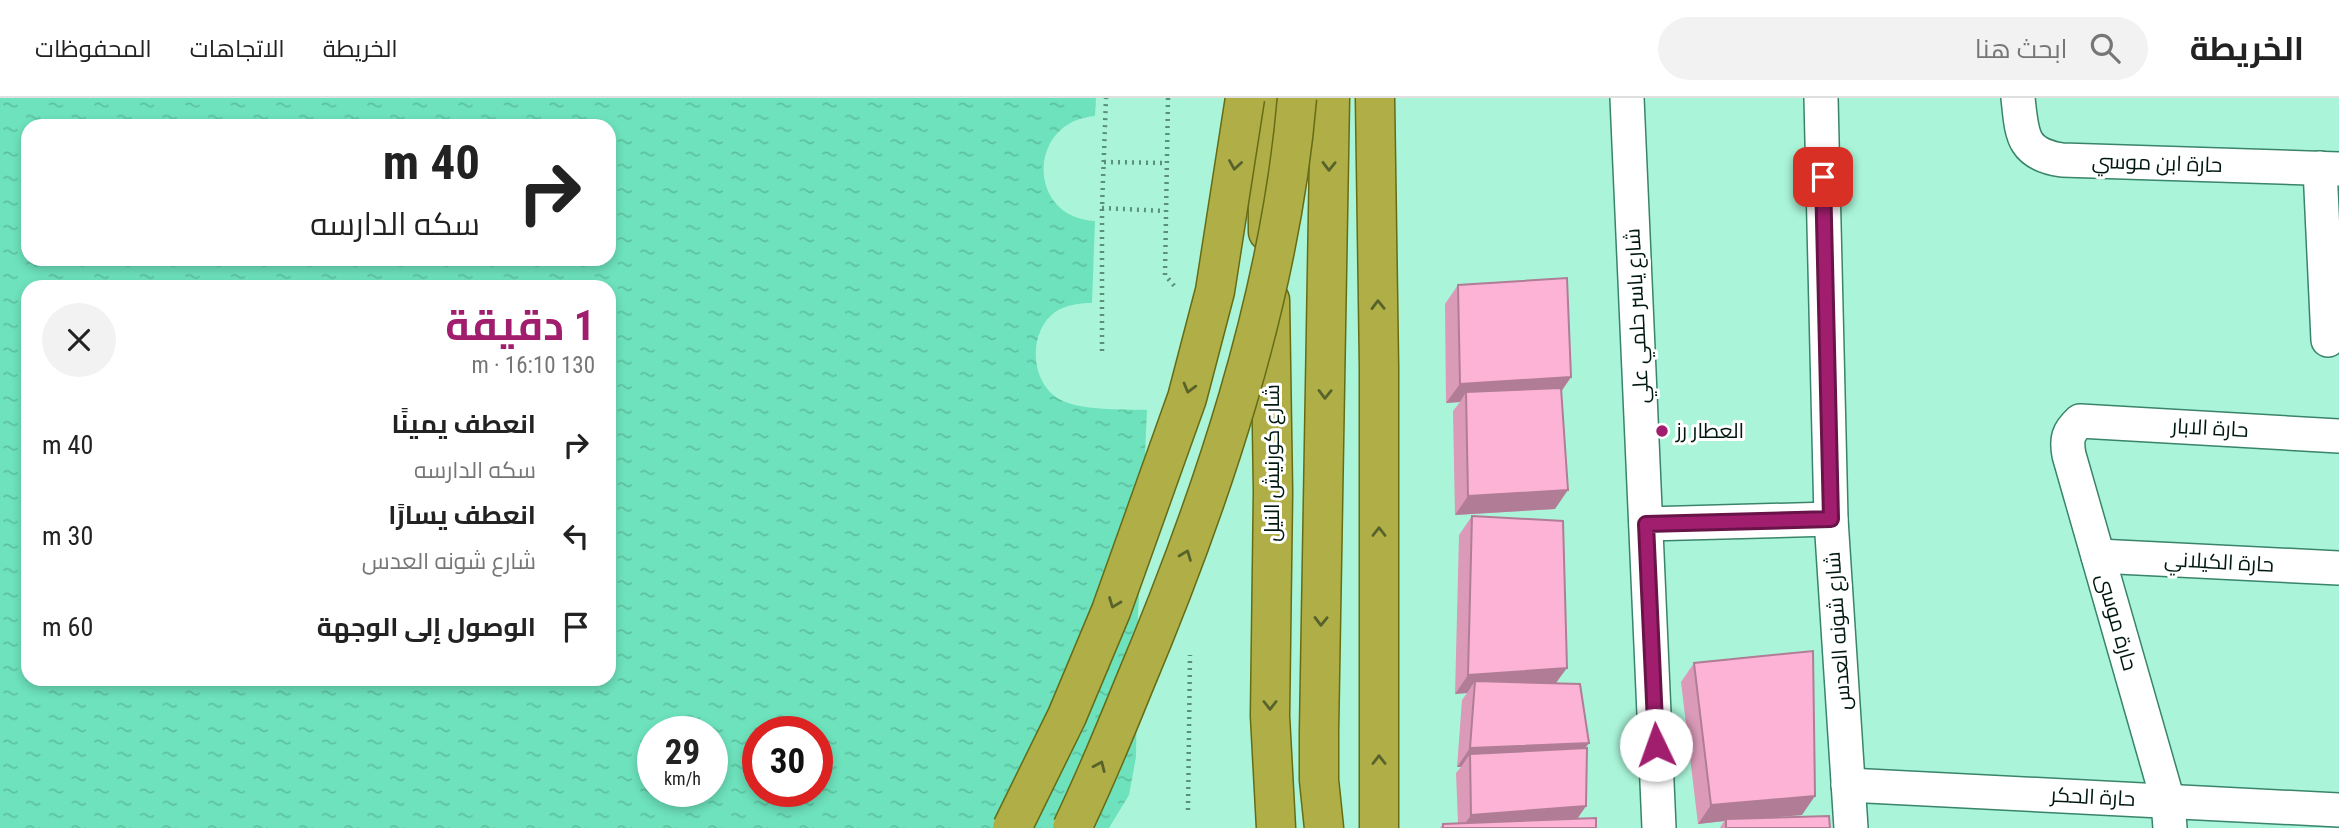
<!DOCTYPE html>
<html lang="ar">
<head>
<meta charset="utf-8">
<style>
  :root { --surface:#fff; --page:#f2f2f2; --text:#222; --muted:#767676; --line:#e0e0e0; --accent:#a11e6e }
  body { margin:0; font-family:"Roboto Condensed",Cairo,sans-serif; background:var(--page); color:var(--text); direction:rtl; height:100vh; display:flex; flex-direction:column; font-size:26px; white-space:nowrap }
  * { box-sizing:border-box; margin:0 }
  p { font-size:23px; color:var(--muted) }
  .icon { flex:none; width:38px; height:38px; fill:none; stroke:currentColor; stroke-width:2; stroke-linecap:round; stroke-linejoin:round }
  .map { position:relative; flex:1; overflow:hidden; direction:ltr }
  .sheet { position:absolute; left:21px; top:182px; width:595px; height:406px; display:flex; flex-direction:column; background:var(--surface); border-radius:21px; box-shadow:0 4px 10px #0003; direction:rtl }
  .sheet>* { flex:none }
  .guide { position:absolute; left:21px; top:21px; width:595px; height:147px; border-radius:21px; box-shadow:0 4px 10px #0003; direction:rtl; background:#fff; color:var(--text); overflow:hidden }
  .speed { position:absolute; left:637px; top:618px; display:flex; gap:14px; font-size:35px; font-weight:700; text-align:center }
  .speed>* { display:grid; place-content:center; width:91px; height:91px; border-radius:50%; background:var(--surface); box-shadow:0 4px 10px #0003; line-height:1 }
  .speed small { font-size:18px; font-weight:400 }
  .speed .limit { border:10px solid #d22; background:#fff; color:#111 }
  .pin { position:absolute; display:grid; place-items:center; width:60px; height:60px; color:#fff; margin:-30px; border-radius:14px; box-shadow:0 4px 10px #0006 }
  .me { position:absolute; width:77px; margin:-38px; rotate:357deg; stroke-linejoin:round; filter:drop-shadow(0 0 5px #0008) }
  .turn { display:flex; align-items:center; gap:24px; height:147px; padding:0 21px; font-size:32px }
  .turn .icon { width:91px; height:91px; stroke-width:2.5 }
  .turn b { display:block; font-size:49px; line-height:60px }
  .round { display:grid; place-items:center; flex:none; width:74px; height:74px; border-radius:37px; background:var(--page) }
  .head { display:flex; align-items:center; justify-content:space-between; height:119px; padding:0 21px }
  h1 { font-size:42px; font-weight:700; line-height:52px; color:var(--accent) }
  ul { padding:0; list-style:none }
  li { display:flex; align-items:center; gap:21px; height:91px; padding:0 21px }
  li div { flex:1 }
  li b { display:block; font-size:26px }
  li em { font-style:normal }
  header { display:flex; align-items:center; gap:42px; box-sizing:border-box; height:98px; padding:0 35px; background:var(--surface); border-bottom:2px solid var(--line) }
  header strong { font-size:33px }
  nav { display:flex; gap:38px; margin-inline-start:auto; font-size:24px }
  .search { width:490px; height:63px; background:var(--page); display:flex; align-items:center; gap:18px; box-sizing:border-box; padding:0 24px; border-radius:38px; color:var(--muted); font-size:26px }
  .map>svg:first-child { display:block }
  .water { fill:url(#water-ripples); fill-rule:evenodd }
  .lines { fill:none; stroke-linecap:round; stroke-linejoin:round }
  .minor-casing { stroke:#39846b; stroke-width:36 }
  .trunk-casing { stroke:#656c16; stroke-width:41 }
  .path { stroke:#5b8f7c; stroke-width:4.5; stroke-dasharray:2 5; stroke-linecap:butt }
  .minor { stroke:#fff; stroke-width:33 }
  .trunk { stroke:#afae47; stroke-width:38 }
  .trunk-bridge-casing { stroke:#656c16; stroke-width:41; stroke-linecap:butt }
  .trunk-bridge { stroke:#afae47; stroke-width:38 }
  .wall { fill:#da9ab8 }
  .shaded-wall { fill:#b17d96 }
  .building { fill:#fdb3d6; stroke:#b17d96; stroke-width:2 }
  .oneway { stroke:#58632b }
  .route-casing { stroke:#691448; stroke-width:18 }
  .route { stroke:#a11e6e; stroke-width:12 }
  .poi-dot { fill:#a11e6e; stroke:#fff; stroke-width:2.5 }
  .labels { text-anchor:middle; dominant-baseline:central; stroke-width:6; stroke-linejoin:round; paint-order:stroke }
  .street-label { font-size:21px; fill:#00180f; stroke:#fff }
  .poi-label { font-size:21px; fill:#00180f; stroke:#fff; text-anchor:start }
</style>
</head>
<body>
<header>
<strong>الخريطة</strong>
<div class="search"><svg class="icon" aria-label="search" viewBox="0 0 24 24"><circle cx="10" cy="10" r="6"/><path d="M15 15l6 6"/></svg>ابحث هنا</div>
<nav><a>الخريطة</a><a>الاتجاهات</a><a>المحفوظات</a></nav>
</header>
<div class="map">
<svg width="2339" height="730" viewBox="0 0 2339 730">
  <defs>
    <pattern id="water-ripples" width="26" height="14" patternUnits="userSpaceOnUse" patternTransform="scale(1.75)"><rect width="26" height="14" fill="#6de2bc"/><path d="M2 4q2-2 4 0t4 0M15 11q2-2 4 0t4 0" fill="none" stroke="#5dc1a0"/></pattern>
  </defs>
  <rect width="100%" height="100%" fill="#aaf5d9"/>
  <path class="water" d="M 0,0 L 1096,0 L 1095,18 C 1027,23 1026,120 1095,123 L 1092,205 C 1079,205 1066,207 1055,214 C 1027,235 1030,286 1061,302 C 1083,313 1122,311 1147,312 L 1138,519 L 1136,659 L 1129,697 L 1109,730 L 0,730 ZM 28,28 L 609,28 L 609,161 L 28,161 ZM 28,189 L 609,189 L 609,581 L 28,581 ZM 653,634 L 712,634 L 712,693 L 653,693 ZM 758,634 L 817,634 L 817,693 L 758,693 Z"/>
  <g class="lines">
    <defs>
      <g id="minor">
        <polyline points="1627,0 1659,730"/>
        <polyline points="1821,0 1831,421 1851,730"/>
        <path d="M 2018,0 C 2022,36 2021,56 2062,62 L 2339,71"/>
        <polyline points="2320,70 2328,242"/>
        <polyline points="1646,426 1831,421"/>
        <polyline points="2098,458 2339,470"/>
        <polyline points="1848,687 2339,712"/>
        <path d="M 2170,730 L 2168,703 L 2069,357 C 2066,341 2068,334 2080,323 L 2339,338"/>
      </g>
      <g id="trunk">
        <polyline points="1267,0 1268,134"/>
        <polyline points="1375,0 1379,269 1379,730"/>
        <polyline points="1270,202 1273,394 1270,618 1276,730"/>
        <polyline points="1324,730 1319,682 1319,634 1330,0"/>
      </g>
    </defs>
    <use href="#minor" class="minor-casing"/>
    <use href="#trunk" class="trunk-casing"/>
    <g class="path">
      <polyline points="1168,0 1165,177 1177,191"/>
      <polyline points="1104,64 1166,65"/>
      <polyline points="1102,110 1165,113"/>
      <polyline points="1102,253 1102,110 1106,0"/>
      <polyline points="1188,712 1190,557"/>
    </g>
    <use href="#minor" class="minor"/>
    <use href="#trunk" class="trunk"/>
    <defs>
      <g id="trunk-bridge">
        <polyline points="1012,730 1067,618 1111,513 1187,300 1215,193 1245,0"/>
        <path d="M 1072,730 C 1094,684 1114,636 1133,589 C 1211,404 1280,201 1297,0"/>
      </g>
    </defs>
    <use href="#trunk-bridge" class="trunk-bridge-casing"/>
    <use href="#trunk-bridge" class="trunk-bridge"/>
  </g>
  <g class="wall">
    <polygon points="1458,187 1571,279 1561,294 1555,411 1455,417 1453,313 1460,304 1446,305 1445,206"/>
    <polygon points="1472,418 1555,585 1585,650 1586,708 1577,721 1596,730 1440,730 1443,726 1458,725 1456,675 1461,669 1457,669 1462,602 1467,595 1455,596 1459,437"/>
    <polygon points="1694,565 1802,717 1760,720 1830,730 1720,730 1724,723 1698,726 1681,584"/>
  </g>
  <g class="shaded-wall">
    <polygon points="1571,279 1558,298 1466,294 1460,304 1446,305 1460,286"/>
    <polygon points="1568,392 1555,411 1455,417 1468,398"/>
    <polygon points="1567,570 1553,589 1475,583 1467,595 1455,596 1468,577"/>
    <polygon points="1589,645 1575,664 1470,656 1461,669 1457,669 1470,650"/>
    <polygon points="1815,698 1802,717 1726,723 1726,721 1724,723 1698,726 1711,707"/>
    <polygon points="1586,708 1573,727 1462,730 1471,717"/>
  </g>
  <g class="building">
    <polygon points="1567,180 1571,279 1460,286 1458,187"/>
    <polygon points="1561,290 1568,392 1468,398 1466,294"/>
    <polygon points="1472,418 1563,423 1567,570 1468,577"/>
    <polygon points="1813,553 1815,698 1711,707 1694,565"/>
    <polygon points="1475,583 1580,586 1589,645 1470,650"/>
    <polygon points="1587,650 1586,708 1471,717 1470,656"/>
    <polygon points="1829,718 1830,730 1726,730 1726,721"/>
    <polygon points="1596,720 1596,730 1443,730 1443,726"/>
  </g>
  <defs><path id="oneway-chevron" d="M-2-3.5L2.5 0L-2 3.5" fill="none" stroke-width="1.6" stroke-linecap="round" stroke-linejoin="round" transform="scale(1.75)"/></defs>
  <g class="oneway">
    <use href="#oneway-chevron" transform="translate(1235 67) rotate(99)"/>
    <use href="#oneway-chevron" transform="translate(1329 68) rotate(91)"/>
    <use href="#oneway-chevron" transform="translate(1378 207) rotate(-91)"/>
    <use href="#oneway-chevron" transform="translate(1189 290) rotate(105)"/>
    <use href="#oneway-chevron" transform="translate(1325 296) rotate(91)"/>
    <use href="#oneway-chevron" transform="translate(1379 434) rotate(-90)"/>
    <use href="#oneway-chevron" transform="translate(1186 457) rotate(-69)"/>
    <use href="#oneway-chevron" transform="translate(1114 505) rotate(111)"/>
    <use href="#oneway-chevron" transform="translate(1321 523) rotate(91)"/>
    <use href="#oneway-chevron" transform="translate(1270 607) rotate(90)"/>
    <use href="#oneway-chevron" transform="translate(1379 662) rotate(-90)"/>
    <use href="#oneway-chevron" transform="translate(1100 668) rotate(-66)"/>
  </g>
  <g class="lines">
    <defs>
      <polyline id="route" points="1656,647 1646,426 1831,421 1823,79"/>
    </defs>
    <use href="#route" class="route-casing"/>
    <use href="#route" class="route"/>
  </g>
  <circle class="poi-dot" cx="1662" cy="333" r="7"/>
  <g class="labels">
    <g class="street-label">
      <text transform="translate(2157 65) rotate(2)">حارة ابن موسي</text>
      <text transform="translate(1637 218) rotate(-93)">شارع ياسر حلمي علي</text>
      <text transform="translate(2210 330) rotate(3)">حارة الابار</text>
      <text transform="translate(1272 365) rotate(-90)">شارع كورنيش النيل</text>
      <text transform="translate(2219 464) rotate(3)">حارة الكيلاني</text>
      <text transform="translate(2117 524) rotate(74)">حارة موسى</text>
      <text transform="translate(1838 533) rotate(-94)">شارع شونه العدس</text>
      <text transform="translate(2093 699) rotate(3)">حارة الحكر</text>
    </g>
    <g class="poi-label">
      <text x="1676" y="333">العطار رز</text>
    </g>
  </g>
</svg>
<div class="speed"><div>29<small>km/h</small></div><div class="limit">30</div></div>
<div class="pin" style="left:1823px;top:79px;background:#d93025"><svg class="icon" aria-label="arrive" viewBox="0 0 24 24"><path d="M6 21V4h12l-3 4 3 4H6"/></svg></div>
<svg class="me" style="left:1656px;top:647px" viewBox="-20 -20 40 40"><circle r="19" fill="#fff"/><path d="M0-13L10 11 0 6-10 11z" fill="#a11e6e"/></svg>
<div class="guide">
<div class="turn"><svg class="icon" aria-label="right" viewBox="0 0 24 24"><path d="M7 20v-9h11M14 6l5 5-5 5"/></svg><div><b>40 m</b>سكه الدارسه</div></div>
</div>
<section class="sheet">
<div class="head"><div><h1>1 دقيقة</h1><p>130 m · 16:10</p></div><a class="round"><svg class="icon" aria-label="close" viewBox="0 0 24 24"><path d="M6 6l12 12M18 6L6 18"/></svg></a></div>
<ul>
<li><svg class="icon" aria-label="right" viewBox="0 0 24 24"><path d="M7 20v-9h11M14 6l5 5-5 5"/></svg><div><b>انعطف يمينًا</b><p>سكه الدارسه</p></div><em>40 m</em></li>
<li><svg class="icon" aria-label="left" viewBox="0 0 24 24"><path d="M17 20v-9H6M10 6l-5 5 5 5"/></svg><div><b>انعطف يسارًا</b><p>شارع شونه العدس</p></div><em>30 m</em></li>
<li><svg class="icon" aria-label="arrive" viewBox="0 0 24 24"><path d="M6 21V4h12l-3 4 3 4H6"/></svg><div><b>الوصول إلى الوجهة</b></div><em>60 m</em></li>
</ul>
</section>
</div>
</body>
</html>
